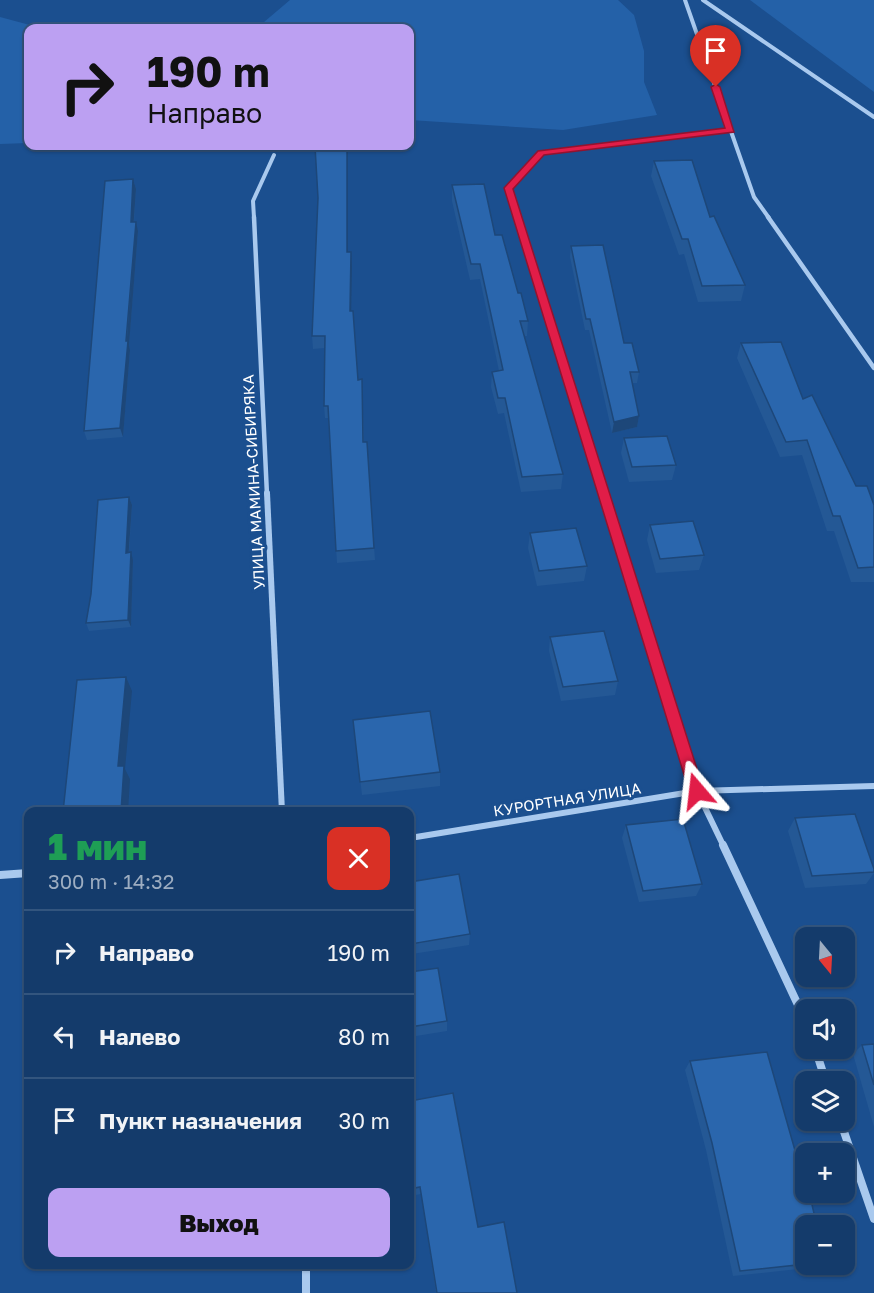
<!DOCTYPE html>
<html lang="ru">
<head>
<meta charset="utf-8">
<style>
  :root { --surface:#143b6b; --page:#1d4271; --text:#f1f3f6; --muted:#9dadc1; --line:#33557e; --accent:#bca0f2 }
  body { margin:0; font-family:"Golos Text",sans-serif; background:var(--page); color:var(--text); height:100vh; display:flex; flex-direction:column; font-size:22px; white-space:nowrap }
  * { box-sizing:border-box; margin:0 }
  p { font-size:20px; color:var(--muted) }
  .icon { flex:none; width:33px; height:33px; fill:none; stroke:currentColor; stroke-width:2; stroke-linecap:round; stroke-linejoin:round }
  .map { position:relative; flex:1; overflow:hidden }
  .sheet { position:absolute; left:24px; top:807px; width:390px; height:462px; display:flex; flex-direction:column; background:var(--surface); border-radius:12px; box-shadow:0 2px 4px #0004,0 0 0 2px var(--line) }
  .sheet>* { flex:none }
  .guide { position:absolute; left:24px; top:24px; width:390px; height:126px; border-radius:12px; box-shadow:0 2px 4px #0004,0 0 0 2px var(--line); background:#bca0f2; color:#111; overflow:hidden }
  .needle { width:39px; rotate:162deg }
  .controls { position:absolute; left:795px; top:927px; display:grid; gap:12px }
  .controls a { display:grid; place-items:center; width:60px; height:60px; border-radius:12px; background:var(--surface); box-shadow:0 2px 4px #0004,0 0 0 2px var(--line); font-size:30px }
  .pin { position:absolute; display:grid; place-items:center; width:51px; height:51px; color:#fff; margin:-62px -26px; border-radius:50% 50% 50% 0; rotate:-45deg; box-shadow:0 0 6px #0007 }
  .pin .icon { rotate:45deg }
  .me { position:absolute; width:66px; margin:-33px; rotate:343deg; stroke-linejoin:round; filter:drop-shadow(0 0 4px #0008) }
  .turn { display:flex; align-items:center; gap:21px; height:126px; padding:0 24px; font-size:27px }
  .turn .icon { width:78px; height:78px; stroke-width:2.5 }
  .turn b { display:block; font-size:42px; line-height:51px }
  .round { display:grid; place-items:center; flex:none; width:63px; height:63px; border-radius:12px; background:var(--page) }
  .summary { display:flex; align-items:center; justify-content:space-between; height:102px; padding:0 24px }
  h1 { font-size:36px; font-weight:800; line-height:45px; color:#1e9e55 }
  .action { display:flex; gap:12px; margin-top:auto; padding:12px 24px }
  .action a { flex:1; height:69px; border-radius:12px; background:var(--accent); color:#111; font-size:24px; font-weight:800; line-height:69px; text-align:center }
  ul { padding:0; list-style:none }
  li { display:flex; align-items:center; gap:18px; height:84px; padding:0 24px; border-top:2px solid var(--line) }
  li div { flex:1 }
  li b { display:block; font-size:22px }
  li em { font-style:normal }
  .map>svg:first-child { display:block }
  .green { fill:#2461a8 }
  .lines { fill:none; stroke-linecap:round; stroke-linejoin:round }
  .minor-far3 { stroke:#a9c9ee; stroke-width:4 }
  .minor-far2 { stroke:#a9c9ee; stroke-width:4.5 }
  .minor-far1 { stroke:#a9c9ee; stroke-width:6 }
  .minor { stroke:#a9c9ee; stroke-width:8 }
  .wall { fill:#245895 }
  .shaded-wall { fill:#1d4779 }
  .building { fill:#2a66ad; stroke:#1d4779; stroke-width:1.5 }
  .route { fill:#e11d48; stroke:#92132f; stroke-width:1.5 }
  .labels { text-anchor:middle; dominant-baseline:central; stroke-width:6; stroke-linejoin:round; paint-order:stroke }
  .street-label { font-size:15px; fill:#fff; stroke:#1b4f8f }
</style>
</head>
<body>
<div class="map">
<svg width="874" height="1293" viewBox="0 0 874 1293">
  <rect width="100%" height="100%" fill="#1b4f8f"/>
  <g class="green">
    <polygon points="290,0 618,0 634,15 644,51 644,82 657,115 563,130 410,120 410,28 257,28"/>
    <polygon points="750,0 874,0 874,92"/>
    <polygon points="0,17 41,28 28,28 28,143 0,144"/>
  </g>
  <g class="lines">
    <g class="minor-far3">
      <polyline points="685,0 754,197 769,218"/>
      <polyline points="703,0 874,117"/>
      <polyline points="254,218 253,201 274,155"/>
      <polyline points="518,218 508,188 542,153 731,130"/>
    </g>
    <g class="minor-far2">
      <polyline points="254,217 267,495"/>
      <polyline points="517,217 604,495"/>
      <polyline points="768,217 874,368"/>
    </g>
    <g class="minor-far1">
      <polyline points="267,493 282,812"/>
      <polyline points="604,493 697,791 724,847"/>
      <polyline points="410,838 697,791 874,786"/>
    </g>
    <g class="minor">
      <polyline points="723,845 806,1022"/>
      <polyline points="0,875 28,873"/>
      <polyline points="815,1048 826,1082"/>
      <polyline points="840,1120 874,1219"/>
      <polyline points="306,1264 306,1293"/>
    </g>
  </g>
  <g class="wall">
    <polygon points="347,146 348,252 352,265 351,311 358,380 362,379 364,442 367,442 375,560 337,563 328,418 325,418 324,406 325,348 313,349 312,336"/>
    <polygon points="654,161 710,217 745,285 741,301 698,302 684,254 679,255 651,176"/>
    <polygon points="133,179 136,189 134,222 138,231 129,345 130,350 123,437 87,440 84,431"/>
    <polygon points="452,185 495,235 528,321 527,336 524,336 563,474 561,489 521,492 504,413 498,414 491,387 492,372 499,371 480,279 470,280 452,201"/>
    <polygon points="571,246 639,372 637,383 632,383 639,416 637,427 612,433 589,330 585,330 570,257"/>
    <polygon points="741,343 803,399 856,486 874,505 874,582 851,582 834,531 827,531 802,455 780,457 737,358"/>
    <polygon points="624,438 676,465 672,480 629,482 621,453"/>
    <polygon points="129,497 132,505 129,553 133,560 131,627 89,631 86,623"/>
    <polygon points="650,525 704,555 699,570 656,573 647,540"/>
    <polygon points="530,533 587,566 584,581 537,586 528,548"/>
    <polygon points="550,637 618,681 615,695 561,701 549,651"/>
    <polygon points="353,720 440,772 440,786 362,795"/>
    <polygon points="795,818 874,869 874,873 866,884 805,888 788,831"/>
    <polygon points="626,825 702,884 696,896 639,902 622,838"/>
    <polygon points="410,882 470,934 469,945 412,954 410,940"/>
    <polygon points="410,972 447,1021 447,1031 410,1037"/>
    <polygon points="874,1044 874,1127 853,1054 862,1045"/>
    <polygon points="690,1061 802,1175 806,1264 823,1264 817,1267 733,1276 706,1150 685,1070"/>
    <polygon points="410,1101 478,1227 517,1293 436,1293 421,1194 410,1196"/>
  </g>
  <g class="shaded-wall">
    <polygon points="347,146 348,155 348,265 347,252"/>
    <polygon points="133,179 136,189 133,231 131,222"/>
    <polygon points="136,222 138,231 129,345 130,350 123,437 120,428"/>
    <polygon points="351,252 352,265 351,324 350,311"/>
    <polygon points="639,416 637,427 612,433 614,422"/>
    <polygon points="129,497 132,505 128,561 126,553"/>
    <polygon points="131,552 133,560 131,627 128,620"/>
    <polygon points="126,677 132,691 125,769 130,779 128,812 121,812 118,766"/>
  </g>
  <g class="building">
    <polygon points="315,146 347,146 347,252 351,252 350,311 353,311 358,380 362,379 363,442 367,442 374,548 336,551 328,406 324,406 325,336 312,336 318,198"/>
    <polygon points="692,160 710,217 714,216 745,285 702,286 688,239 682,239 654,161"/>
    <polygon points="133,179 131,222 136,222 126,341 128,341 120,428 84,431 105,181"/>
    <polygon points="484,184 495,235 502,235 518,293 521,293 528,321 520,321 563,474 522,477 505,398 498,398 492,372 503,370 480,264 471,264 452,185"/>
    <polygon points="603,245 624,343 632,343 639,372 630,372 639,416 614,422 590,319 586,319 571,246"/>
    <polygon points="781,342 803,399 812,395 856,486 867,486 874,505 874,567 858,568 840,516 833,516 807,440 786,442 741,343"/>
    <polygon points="667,436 676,465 632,467 624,438"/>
    <polygon points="129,497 126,553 131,552 128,620 86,623 91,594 98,500"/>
    <polygon points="693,521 704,555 660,559 650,525"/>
    <polygon points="576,528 587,566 539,571 530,533"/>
    <polygon points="604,631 618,681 563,687 550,637"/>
    <polygon points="126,677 118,766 124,766 121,812 63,812 77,680"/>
    <polygon points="430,711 440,772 360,782 353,720"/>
    <polygon points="855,814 874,869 874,872 812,876 795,818"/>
    <polygon points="683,819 702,884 643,891 626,825"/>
    <polygon points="459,874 470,934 411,944 410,933 410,882"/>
    <polygon points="438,968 447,1021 410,1027 410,972"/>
    <polygon points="874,1044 874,1085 862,1045"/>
    <polygon points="767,1052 802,1175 804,1175 806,1179 806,1192 809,1192 817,1226 806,1226 806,1264 740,1271 712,1143 690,1061"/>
    <polygon points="453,1093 478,1227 504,1222 517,1293 437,1293 420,1187 410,1189 410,1101"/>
    <polygon points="28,1234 28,1260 26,1260"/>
  </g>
  <polygon class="route" points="716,84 720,87 734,132 544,155 513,189 704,791 702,796 697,798 691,796 689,791 504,188 538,151 725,128 711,87"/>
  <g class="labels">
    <g class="street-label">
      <text transform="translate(253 482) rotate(-93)">УЛИЦА МАМИНА-СИБИРЯКА</text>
      <text transform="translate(567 799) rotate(-9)">КУРОРТНАЯ УЛИЦА</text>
    </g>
  </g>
</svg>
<div class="controls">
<a><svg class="needle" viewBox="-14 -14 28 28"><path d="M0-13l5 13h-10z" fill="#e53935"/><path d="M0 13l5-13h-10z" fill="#9dadc1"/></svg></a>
<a><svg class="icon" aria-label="sound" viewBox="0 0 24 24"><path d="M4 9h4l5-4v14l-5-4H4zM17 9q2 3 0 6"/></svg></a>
<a><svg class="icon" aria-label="layers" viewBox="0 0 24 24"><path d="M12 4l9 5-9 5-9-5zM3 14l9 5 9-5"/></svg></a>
<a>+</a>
<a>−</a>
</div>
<div class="pin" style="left:716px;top:87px;background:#d93025"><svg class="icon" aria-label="arrive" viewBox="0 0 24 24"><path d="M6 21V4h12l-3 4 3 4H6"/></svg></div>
<svg class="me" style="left:697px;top:791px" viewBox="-20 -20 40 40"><path d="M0-17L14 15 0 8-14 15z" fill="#e11d48" stroke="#fff" stroke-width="4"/></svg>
<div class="guide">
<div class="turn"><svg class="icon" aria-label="right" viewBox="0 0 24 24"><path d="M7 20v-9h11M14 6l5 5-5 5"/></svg><div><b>190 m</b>Направо</div></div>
</div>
<section class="sheet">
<div class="summary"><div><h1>1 мин</h1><p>300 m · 14:32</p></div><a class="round" style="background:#d93025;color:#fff"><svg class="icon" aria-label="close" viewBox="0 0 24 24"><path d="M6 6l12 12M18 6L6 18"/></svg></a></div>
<ul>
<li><svg class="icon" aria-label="right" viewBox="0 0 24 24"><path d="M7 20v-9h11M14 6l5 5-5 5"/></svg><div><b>Направо</b></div><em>190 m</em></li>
<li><svg class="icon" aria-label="left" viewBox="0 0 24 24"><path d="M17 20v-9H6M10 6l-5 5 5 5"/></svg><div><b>Налево</b></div><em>80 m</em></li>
<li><svg class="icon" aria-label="arrive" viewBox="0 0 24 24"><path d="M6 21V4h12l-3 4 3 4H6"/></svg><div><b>Пункт назначения</b></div><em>30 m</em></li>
</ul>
<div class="action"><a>Выход</a></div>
</section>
</div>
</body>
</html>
